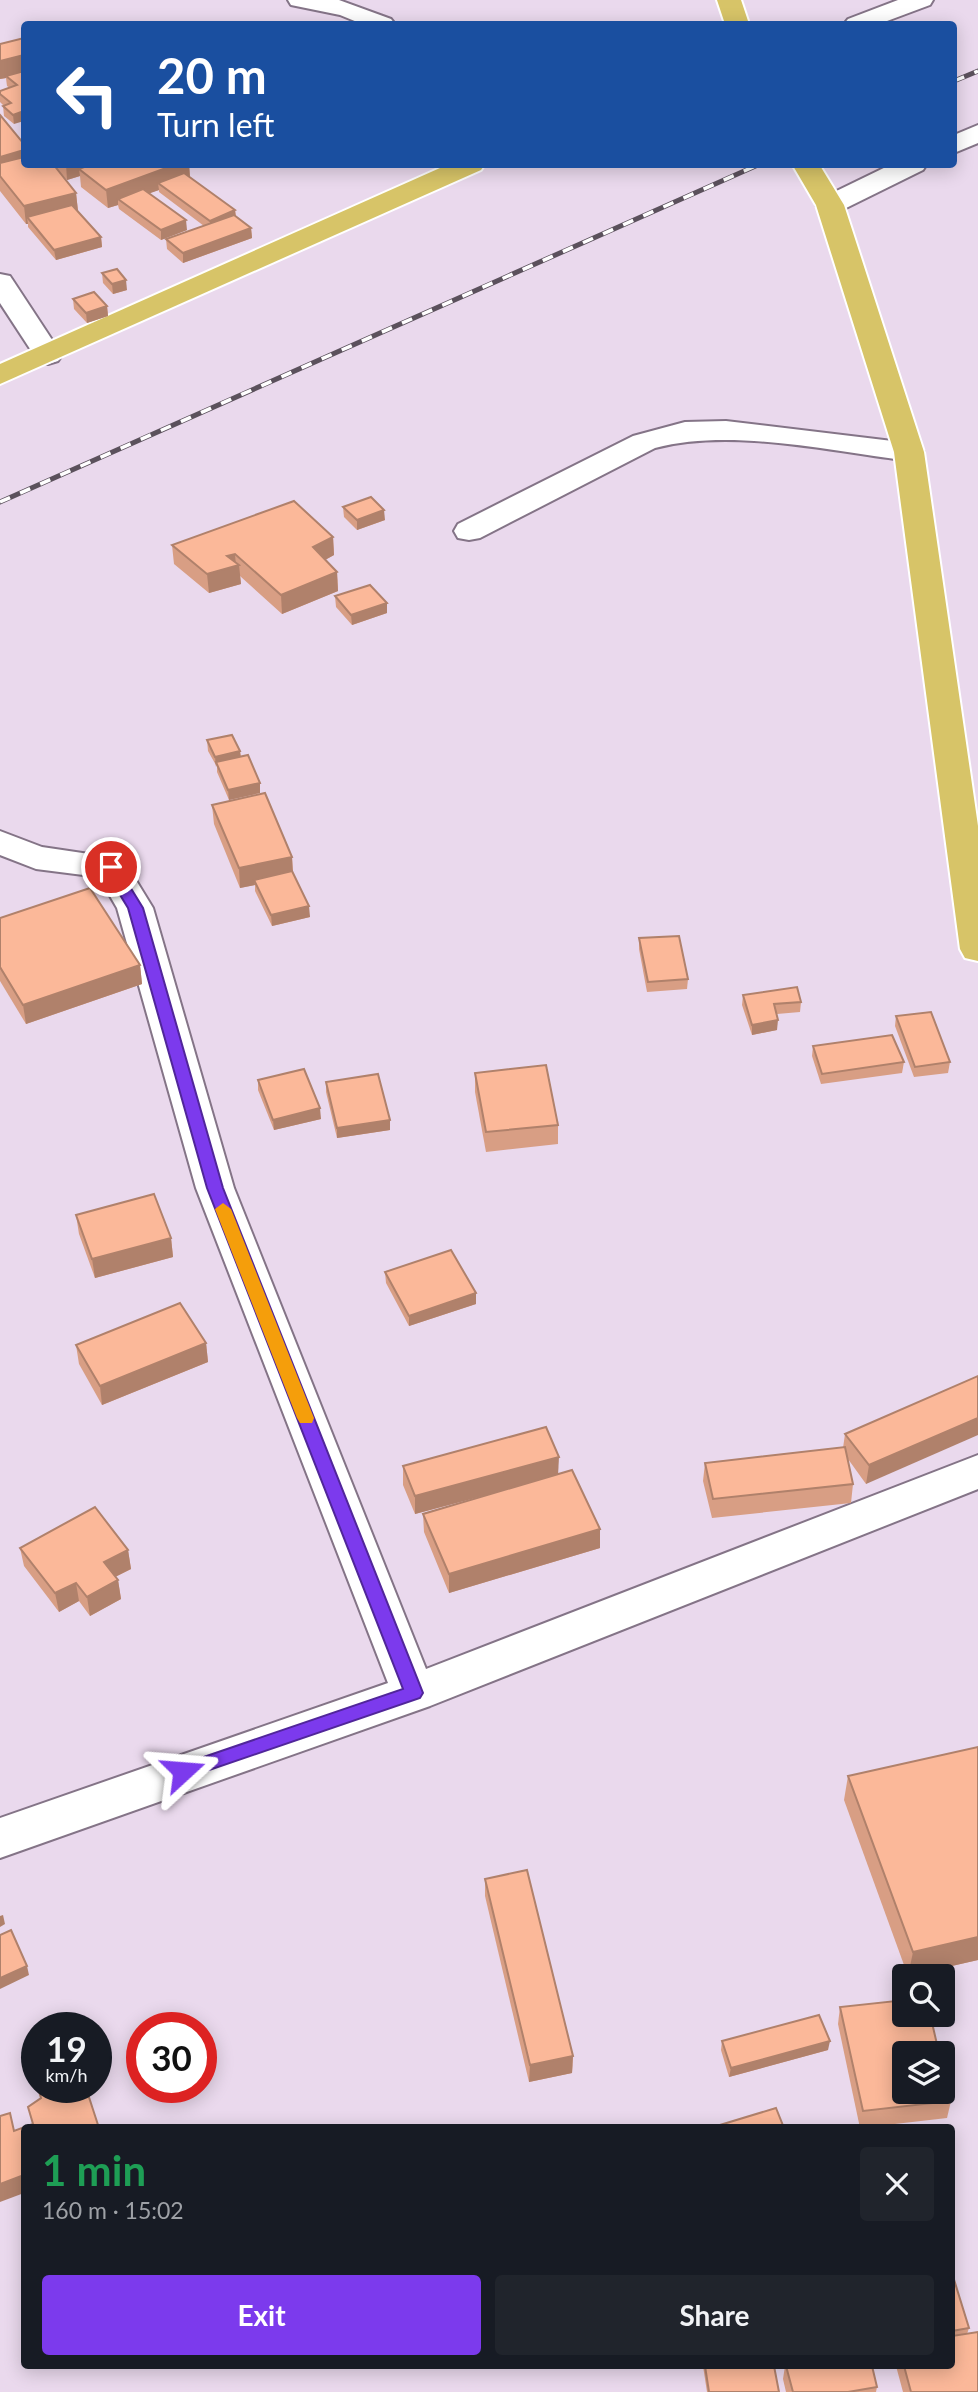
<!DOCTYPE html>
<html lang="en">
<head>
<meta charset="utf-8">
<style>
  :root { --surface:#171b24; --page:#20242c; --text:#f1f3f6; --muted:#9ea1a6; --accent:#7c3aed }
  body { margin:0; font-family:Lato,sans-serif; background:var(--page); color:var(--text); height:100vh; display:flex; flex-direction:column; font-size:26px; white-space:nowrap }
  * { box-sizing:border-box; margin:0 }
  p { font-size:23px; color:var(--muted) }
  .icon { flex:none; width:38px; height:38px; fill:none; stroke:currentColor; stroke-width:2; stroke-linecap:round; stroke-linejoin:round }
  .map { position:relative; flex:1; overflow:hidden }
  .side { position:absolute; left:21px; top:2124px; width:934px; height:245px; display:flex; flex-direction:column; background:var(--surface); border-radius:7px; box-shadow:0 4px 18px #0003 }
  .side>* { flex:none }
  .hud { position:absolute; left:21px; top:21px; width:936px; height:147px; border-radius:7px; box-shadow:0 4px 18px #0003; background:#1a4fa0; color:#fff; overflow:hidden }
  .controls { position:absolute; left:892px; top:1964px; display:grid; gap:14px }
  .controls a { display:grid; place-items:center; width:63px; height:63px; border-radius:7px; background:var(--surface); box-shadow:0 4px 18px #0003; font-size:35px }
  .speed { position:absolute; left:21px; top:2012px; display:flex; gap:14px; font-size:35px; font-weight:700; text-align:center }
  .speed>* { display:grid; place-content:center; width:91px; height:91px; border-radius:50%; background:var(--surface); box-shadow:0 4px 18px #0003; line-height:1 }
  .speed small { font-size:18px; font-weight:400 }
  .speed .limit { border:10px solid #d22; background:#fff; color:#111 }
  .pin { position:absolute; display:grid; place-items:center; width:60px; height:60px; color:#fff; margin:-30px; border:4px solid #fff; border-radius:50%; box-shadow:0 2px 7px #0007 }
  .me { position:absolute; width:77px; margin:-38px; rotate:71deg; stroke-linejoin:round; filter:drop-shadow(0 0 5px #0008) }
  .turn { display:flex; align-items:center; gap:24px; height:147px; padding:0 21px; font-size:32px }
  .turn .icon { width:91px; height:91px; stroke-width:2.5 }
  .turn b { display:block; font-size:49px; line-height:60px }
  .round { display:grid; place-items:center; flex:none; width:74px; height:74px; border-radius:7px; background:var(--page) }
  .head { display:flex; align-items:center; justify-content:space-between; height:119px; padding:0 21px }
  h1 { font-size:42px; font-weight:700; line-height:52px; color:#1e9e55 }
  .action { display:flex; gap:14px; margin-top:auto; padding:14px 21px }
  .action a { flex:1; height:80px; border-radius:7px; background:var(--accent); color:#fff; font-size:28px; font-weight:700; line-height:80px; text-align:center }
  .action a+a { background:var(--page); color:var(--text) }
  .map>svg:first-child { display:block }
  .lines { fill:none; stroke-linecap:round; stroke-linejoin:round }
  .minor-casing { stroke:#847487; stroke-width:4 }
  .major-casing { stroke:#fff; stroke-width:4 }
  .minor { fill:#fff; fill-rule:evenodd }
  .major { fill:#d7c468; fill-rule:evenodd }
  .rail-casing { stroke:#5b515c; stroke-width:5 }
  .rail { stroke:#fff; stroke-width:3.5; stroke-dasharray:11; stroke-linecap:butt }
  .wall { fill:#d89e84 }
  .shaded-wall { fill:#b0816b }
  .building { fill:#fbb899; stroke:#b0816b; stroke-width:2 }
  .route { fill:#7c3aed; stroke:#51269a; stroke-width:2 }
  .slow { fill:#f59e0b }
</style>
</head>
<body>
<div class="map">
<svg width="978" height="2392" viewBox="0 0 978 2392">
  <rect width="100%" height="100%" fill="#ead9ed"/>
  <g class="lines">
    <defs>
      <g id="minor">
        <polygon points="288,0 339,0 391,19 395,24 362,24 340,15 291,5"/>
        <polygon points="898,0 933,0 930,5 879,24 844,24 848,19"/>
        <polygon points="978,125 978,143 954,153 954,135"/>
        <polygon points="892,164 927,164 923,170 840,211 820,211 816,205 820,199"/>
        <polygon points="0,274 10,276 14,282 62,355 58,361 48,364 38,361 34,355 0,303"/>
        <path d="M 726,421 L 909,443 L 920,446 L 924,452 L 920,458 L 909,461 C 830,451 731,428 655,448 L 480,538 L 469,540 L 458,538 L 454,531 L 458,524 L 633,436 L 685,422 Z"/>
        <polygon points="0,831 42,847 123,859 153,908 234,1188 426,1669 978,1455 978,1489 430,1706 0,1858 0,1818 388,1683 196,1188 117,908 99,877 36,869 0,855"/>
      </g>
      <g id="major">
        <polygon points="717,0 741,0 749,24 725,24"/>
        <polygon points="449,164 485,164 481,170 0,384 0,364"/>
        <polygon points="792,164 819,164 844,205 924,452 978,826 978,961 965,958 960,949 894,452 816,205"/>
      </g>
    </defs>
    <use href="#minor" class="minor-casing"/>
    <use href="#major" class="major-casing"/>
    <use href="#minor" class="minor"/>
    <use href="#major" class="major"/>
    <defs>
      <g id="rail">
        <polyline points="954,81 978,71"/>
        <polyline points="0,502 760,164"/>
      </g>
    </defs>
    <use href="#rail" class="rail-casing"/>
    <use href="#rail" class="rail"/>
  </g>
  <g class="wall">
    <polygon points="24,38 14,124 4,116 3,106 4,106 0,102 0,91 10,88 7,86 6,78 0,79"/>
    <polygon points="0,115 24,164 189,164 190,177 235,210 236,216 251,228 252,238 183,263 167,249 166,239 204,226 159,192 159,190 149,193 187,230 161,240 119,209 118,205 108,208 81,187 80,176 67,180 57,169 76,193 78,211 101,237 102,247 56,260 28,227 28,224 26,224 0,191"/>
    <polygon points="102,273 127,290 113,294 103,283"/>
    <polygon points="73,299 107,306 108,316 87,323 74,309"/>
    <polygon points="343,507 385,520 357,530 344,517"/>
    <polygon points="333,537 334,555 325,560 337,572 338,591 282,614 240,576 241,584 209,593 174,564 172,545"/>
    <polygon points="335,596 387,603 387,613 352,625 336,607"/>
    <polygon points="207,740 240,751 241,757 260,783 260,793 229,800 217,772 217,767 208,751"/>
    <polygon points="212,805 292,857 293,872 310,917 272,926 255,891 255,885 240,888 214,824"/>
    <polygon points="0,918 140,965 142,984 26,1024 0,981"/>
    <polygon points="639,938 688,979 687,989 647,992 639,949"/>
    <polygon points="743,995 801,1002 800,1012 777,1014 777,1030 752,1035 742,1005"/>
    <polygon points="896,1016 950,1062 948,1073 914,1077 895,1026"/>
    <polygon points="813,1046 904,1062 902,1073 821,1084 812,1056"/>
    <polygon points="475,1073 558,1125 558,1144 486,1152 475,1092"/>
    <polygon points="258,1080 321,1119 274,1130 258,1090"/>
    <polygon points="326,1082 390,1120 390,1130 337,1138 326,1092"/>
    <polygon points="76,1215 171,1238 173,1257 95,1278 79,1234"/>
    <polygon points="385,1272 476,1304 409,1326 386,1283"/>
    <polygon points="206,1343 208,1362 102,1405 79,1364 76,1345"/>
    <polygon points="978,1376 866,1484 848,1459 853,1484 851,1503 712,1518 703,1481 705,1463 843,1448 845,1434"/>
    <polygon points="403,1466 558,1475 600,1529 600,1548 449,1593 424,1532 423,1514 493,1493 415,1514 403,1485"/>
    <polygon points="20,1548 128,1550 131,1569 115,1577 118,1580 121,1599 90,1616 79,1601 59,1612 24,1566"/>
    <polygon points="978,1747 978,1960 908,1976 844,1800 848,1776"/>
    <polygon points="485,1879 573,2056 572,2073 529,2082 485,1896"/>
    <polygon points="840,2007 951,2101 947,2118 860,2128 838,2024"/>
    <polygon points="722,2041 828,2050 729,2077 721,2050"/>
    <polygon points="952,2273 969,2328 967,2334 978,2392 903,2392 896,2366 952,2366"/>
    <polygon points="703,2366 774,2366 779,2392 707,2392"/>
    <polygon points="785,2366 872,2366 877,2387 876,2392 786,2392 783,2379"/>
  </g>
  <g class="shaded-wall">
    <polygon points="24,55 24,74 6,76 6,78 0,79 0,61"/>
    <polygon points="24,111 24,121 14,124 13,115"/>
    <polygon points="24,150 24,164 0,175 0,157"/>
    <polygon points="66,164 121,164 79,169 80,176 67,180"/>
    <polygon points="177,164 189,164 190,178 158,183 159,190 123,203 118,199 118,205 108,208 106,190"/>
    <polygon points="76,193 78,211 27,217 28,224 26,224 24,206"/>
    <polygon points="235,210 236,220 210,230 210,221"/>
    <polygon points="186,220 187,230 161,240 161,230"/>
    <polygon points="251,228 252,238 183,263 183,253"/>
    <polygon points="101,237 102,247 56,260 54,250"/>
    <polygon points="126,280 127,290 113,294 112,284"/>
    <polygon points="107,306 108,316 87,323 86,313"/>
    <polygon points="384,510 385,520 357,530 357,520"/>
    <polygon points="333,537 334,555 314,566 313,547"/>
    <polygon points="235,554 236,566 239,565 241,584 209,593 207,574 227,556"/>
    <polygon points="337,572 338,591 282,614 281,595"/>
    <polygon points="387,603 387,613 352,625 351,615"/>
    <polygon points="240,751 241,761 216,762 216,767 215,757"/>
    <polygon points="260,783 260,793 229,800 228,790"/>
    <polygon points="292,857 293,876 254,880 255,885 240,888 239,868"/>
    <polygon points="309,906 310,917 272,926 271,915"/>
    <polygon points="140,965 142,984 26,1024 23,1005"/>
    <polygon points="778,1020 777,1030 752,1035 752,1025"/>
    <polygon points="320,1108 321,1119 274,1130 273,1120"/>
    <polygon points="390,1120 390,1130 337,1138 337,1128"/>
    <polygon points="171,1238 173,1257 95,1278 92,1259"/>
    <polygon points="476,1293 476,1304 409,1326 409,1316"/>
    <polygon points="206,1343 208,1362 102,1405 100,1386"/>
    <polygon points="978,1418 978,1435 866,1484 869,1465"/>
    <polygon points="559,1457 558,1476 415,1514 415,1496"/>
    <polygon points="600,1529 600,1548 449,1593 449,1574"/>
    <polygon points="128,1550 131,1569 107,1581 104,1562"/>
    <polygon points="118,1580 121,1599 90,1616 87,1597"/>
    <polygon points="76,1583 79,1601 59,1612 55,1593"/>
    <polygon points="3,1915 5,1924 0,1927 0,1916"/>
    <polygon points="978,1937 978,1960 908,1976 913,1952"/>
    <polygon points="27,1966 29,1975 0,1989 0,1978"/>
    <polygon points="830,2041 828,2050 729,2077 731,2068"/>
    <polygon points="573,2056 572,2073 529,2082 530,2065"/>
    <polygon points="24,2175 24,2193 0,2202 0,2184"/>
  </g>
  <g class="building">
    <polygon points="24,38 24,55 0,61 0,44"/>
    <polygon points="24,71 24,111 13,115 3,106 11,103 0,94 0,91 17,85 6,76"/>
    <polygon points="0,115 24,144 24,150 0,157"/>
    <polygon points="24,157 24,164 53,164 76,193 24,206 0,176 0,163"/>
    <polygon points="92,164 177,164 106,190 79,169"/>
    <polygon points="184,173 235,210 210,221 158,183"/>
    <polygon points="143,189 186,220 161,230 118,199"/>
    <polygon points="72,205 101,237 54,250 27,217"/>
    <polygon points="234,215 251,228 183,253 166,239"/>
    <polygon points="117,269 126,280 112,284 102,273"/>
    <polygon points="94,292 107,306 86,313 73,299"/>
    <polygon points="371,497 384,510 357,520 343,507"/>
    <polygon points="294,501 333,537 313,547 337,572 281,595 235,554 227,556 239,565 207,574 172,545"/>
    <polygon points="370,585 387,603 351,615 335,596"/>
    <polygon points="232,735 240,751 215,757 207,740"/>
    <polygon points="248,755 260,783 228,790 216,762"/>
    <polygon points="265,793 292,857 239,868 212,805"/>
    <polygon points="292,871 309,906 271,915 254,880"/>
    <polygon points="90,888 140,965 23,1005 0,967 0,918"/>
    <polygon points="679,936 688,979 648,982 639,938"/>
    <polygon points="797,987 801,1002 774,1004 778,1020 752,1025 743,995"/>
    <polygon points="931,1012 950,1062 915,1067 896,1016"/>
    <polygon points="892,1035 904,1062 822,1074 813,1046"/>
    <polygon points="546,1065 558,1125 486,1132 475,1073"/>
    <polygon points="304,1069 320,1108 273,1120 258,1080"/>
    <polygon points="378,1074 390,1120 337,1128 326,1082"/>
    <polygon points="154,1194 171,1238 92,1259 76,1215"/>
    <polygon points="451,1250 476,1293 409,1316 385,1272"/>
    <polygon points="180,1303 206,1343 100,1386 76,1345"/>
    <polygon points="978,1376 978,1418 869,1465 845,1434"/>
    <polygon points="546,1427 559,1457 415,1496 403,1466"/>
    <polygon points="845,1447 853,1484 713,1499 705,1463"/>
    <polygon points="572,1470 600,1529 449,1574 423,1514"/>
    <polygon points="95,1507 128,1550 104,1562 118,1580 87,1597 76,1583 55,1593 20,1548"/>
    <polygon points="978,1747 978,1937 913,1952 848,1776"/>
    <polygon points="527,1870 573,2056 530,2065 485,1879"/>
    <polygon points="11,1930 27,1966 0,1978 0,1935"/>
    <polygon points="905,2000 905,2014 930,2014 939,2053 905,2053 905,2091 943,2091 943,2070 951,2101 863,2111 840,2007"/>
    <polygon points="819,2015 830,2041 731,2068 722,2041"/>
    <polygon points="38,2088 86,2088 99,2128 24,2128 24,2175 0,2184 0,2116 10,2113 14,2131 33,2124 28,2107 41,2098"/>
    <polygon points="776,2108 784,2128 710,2128"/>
    <polygon points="952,2273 969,2328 952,2331"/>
    <polygon points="978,2332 978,2392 911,2392 904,2366 952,2366 952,2336"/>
    <polygon points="705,2366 774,2366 779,2392 709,2392"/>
    <polygon points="786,2366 872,2366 877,2387 848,2392 793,2392"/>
  </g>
  <polygon class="route" points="111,862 116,864 143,908 223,1188 423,1693 420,1698 183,1779 177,1777 174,1771 177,1766 403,1689 207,1188 128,908 103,867"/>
  <polygon class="slow" points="223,1203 231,1209 314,1418 312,1423 300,1423 297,1418 215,1209"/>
</svg>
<div class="controls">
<a><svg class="icon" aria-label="search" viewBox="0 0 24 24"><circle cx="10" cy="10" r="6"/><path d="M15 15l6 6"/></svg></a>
<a><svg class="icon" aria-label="layers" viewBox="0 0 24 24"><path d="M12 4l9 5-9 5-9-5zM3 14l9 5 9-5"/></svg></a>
</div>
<div class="speed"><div>19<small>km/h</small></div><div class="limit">30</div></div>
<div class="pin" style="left:111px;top:867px;background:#d93025"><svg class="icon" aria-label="arrive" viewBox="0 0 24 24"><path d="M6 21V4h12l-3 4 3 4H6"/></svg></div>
<svg class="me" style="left:183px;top:1771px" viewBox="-20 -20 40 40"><path d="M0-17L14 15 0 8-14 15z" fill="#7c3aed" stroke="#fff" stroke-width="4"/></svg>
<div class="hud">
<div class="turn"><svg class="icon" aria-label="left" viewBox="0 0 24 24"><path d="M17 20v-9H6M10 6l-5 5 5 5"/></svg><div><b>20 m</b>Turn left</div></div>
</div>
<section class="side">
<div class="head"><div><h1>1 min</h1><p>160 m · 15:02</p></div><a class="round"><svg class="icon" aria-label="close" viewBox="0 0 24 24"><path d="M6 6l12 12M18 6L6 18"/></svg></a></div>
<div class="action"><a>Exit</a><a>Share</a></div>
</section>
</div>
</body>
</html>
